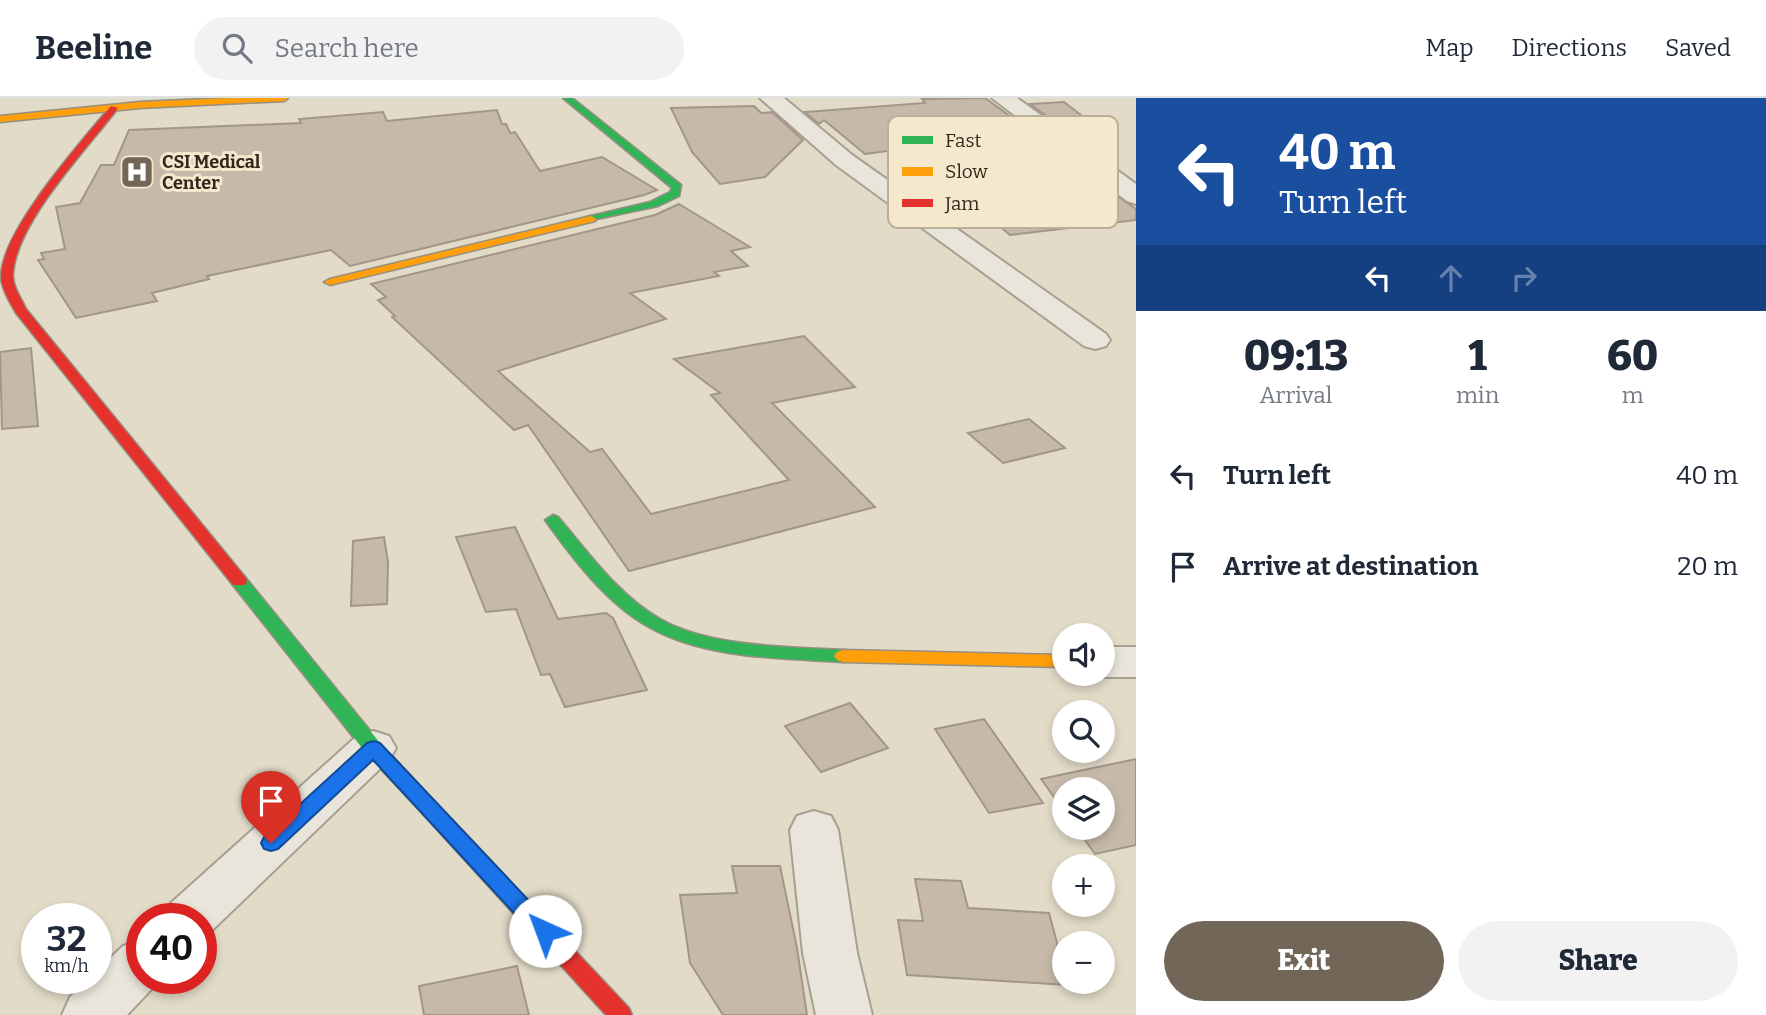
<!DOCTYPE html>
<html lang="en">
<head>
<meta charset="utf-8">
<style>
  :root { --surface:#fff; --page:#f2f2f3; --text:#1f2937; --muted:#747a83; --line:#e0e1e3; --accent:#716658 }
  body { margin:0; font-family:Bitter,serif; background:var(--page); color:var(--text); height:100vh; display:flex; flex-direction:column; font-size:26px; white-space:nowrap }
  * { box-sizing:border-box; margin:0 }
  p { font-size:23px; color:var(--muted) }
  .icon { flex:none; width:38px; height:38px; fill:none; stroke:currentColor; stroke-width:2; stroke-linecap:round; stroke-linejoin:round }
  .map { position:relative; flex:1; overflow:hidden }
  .details { display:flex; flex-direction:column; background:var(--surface); width:630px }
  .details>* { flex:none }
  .top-card { background:#1a4fa0; color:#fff; overflow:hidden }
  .buttons { position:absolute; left:1052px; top:525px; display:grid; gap:14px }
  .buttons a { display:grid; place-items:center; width:63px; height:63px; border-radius:50%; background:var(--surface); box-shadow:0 4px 10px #0003; font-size:35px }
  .speed { position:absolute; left:21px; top:805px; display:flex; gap:14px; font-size:35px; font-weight:700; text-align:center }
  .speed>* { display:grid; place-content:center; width:91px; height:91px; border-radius:50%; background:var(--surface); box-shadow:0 4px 10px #0003; line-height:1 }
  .speed small { font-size:18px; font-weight:400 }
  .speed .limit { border:10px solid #d22; background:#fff; color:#111 }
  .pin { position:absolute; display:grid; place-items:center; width:60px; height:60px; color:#fff; margin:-72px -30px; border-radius:50% 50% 50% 0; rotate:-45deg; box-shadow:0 0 7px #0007 }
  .pin .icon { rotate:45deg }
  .me { position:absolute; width:77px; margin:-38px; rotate:317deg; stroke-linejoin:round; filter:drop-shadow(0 0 5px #0008) }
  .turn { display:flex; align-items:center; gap:24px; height:147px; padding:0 28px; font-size:32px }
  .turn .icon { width:91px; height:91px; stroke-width:2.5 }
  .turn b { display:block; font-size:49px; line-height:60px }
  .lanes { display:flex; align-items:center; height:66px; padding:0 28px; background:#0003; justify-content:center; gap:35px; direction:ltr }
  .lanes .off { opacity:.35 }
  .eta { display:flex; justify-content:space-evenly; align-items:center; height:119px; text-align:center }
  .eta b { font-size:42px; font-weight:800; line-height:49px }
  .primary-button { display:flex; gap:14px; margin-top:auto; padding:14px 28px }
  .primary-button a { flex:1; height:80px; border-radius:42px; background:var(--accent); color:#fff; font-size:28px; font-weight:800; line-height:80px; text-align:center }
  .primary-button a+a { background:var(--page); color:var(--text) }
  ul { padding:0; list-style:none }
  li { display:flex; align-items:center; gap:21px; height:91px; padding:0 28px }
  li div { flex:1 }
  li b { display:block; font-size:26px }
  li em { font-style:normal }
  header { display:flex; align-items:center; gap:42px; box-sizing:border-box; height:98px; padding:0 35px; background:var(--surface); border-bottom:2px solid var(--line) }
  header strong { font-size:33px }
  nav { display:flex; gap:38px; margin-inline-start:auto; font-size:24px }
  .search { width:490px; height:63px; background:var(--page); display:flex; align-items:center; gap:18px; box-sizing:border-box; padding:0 24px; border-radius:38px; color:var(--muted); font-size:26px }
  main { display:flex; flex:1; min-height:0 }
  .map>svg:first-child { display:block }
  .building { fill:#c6b9a9; stroke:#a29688; stroke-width:2 }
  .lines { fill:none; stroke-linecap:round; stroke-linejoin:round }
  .street-casing { stroke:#a79f92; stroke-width:4 }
  .fast-casing { stroke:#968f82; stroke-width:3 }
  .slow-casing { stroke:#968f82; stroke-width:3 }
  .jam-casing { stroke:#968f82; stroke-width:3 }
  .street { fill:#eae5db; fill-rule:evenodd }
  .fast { fill:#30b455; fill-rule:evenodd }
  .slow { fill:#ff9f0a; fill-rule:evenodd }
  .jam { fill:#e5322d; fill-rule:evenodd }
  .route { fill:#1a73e8; stroke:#114b97; stroke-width:2 }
  .labels { text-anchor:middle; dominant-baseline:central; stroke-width:6; stroke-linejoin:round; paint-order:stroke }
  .far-poi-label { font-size:18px; font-weight:bold; fill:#34271c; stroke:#f5e9cd; text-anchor:start }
  .key { fill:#f5e9cd; stroke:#bbaf98; stroke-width:2 }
  .key-label { font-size:19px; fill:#34271c }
</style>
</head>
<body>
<header>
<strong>Beeline</strong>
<div class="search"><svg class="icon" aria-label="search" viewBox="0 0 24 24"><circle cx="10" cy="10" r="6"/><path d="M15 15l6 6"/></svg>Search here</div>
<nav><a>Map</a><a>Directions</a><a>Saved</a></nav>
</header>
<main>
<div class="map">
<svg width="1136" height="917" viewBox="0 0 1136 917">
  <rect width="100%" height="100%" fill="#e2dbc8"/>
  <g class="building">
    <polygon points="985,0 1047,45 1040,45 1136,111 1136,122 1010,137 970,103 960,105 895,52 865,56 824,22 819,26 805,14 925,5 922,1"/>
    <polygon points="1064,4 1112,41 1081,43 1030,6"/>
    <polygon points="754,8 761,15 772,14 803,42 765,79 720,86 692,54 671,10"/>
    <polygon points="497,12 502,26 506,26 510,35 515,34 540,73 602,59 657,92 644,97 350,168 331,152 207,178 209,181 152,195 157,203 76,220 38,162 44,161 41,155 65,151 56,109 80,105 101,67 114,67 129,32 301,25 299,21 383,14 387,23"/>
    <polygon points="679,106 750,149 731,153 748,168 714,174 719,178 630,195 666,221 498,273 590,354 602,351 651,416 789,382 711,297 720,295 674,261 804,238 855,289 772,305 875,409 629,473 528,327 514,332 392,219 395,218 378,202 386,199 371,186 655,117"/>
    <polygon points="31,250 38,328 2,331 0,254"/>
    <polygon points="1029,321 1065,350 1003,365 968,335"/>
    <polygon points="515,429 558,521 606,515 613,520 647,592 565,609 550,576 541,577 516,511 486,514 456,439"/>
    <polygon points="384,439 388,464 387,506 351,508 353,443"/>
    <polygon points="850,605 888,650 821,674 785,628"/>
    <polygon points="984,621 1043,705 989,715 935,631"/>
    <polygon points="1136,661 1136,747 1095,756 1076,730 1102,730 1102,691 1064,691 1064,713 1041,681"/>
    <polygon points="732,768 780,768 797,850 807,917 723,917 690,865 680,797 737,795"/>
    <polygon points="915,781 961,783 968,810 1049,815 1064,871 1064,884 1068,887 907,877 898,822 923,823"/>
    <polygon points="517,868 529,917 424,917 419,888"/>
  </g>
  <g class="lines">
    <defs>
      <g id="street">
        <polygon points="760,0 784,0 852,57 1106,236 1110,242 1106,248 1095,251 1084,248 836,67"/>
        <polygon points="992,0 1017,0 1136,86 1136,106 1127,103"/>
        <polygon points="1102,549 1136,549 1136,579 1102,579 1092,576 1102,576"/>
        <polygon points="373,633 389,638 396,650 389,662 207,837 201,839 201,821 163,821 171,805 357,638"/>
        <polygon points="814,713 831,718 838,732 857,855 872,917 816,917 803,855 790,732 797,718"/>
        <polygon points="142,842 142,880 162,880 127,917 62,917 70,899 90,880 96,880 96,874 123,848"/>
      </g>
      <g id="fast">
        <polygon points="563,0 572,0 681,87 679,98 658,108 587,123 587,119 650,104 670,94 672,90"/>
        <path d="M 553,417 L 558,419 C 589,455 618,497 660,521 C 709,549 787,549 843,552 L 849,554 L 852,558 L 849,562 L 843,564 C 781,560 705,561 649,529 C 607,506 573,461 545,422 Z"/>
        <polygon points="239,478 245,479 380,645 438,707 441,712 438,717 431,720 424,717 366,655 233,487 231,483 233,479"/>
      </g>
      <g id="slow">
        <polygon points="229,0 288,0 284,3 140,10 0,24 0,18 140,4"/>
        <polygon points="591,118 596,121 595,123 330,187 324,184 330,181"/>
        <polygon points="843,552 1064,557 1064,569 843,564 837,562 834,558 837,554"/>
      </g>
      <g id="jam">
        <path d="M 111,8 L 118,10 C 87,51 16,124 13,176 C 12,188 21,200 26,211 L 245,479 L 247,483 L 245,487 L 233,487 L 16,215 C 10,205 2,191 1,180 C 0,134 82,43 111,8 Z"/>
        <polygon points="431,704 438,707 629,910 632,917 606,917 424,717 421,712 424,707"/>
      </g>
    </defs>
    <use href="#street" class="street-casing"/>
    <use href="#fast" class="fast-casing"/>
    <use href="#slow" class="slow-casing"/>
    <use href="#jam" class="jam-casing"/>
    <use href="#street" class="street"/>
    <use href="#fast" class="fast"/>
    <use href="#slow" class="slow"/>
    <use href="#jam" class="jam"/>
  </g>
  <polygon class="route" points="373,643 380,645 552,827 555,833 552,840 545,842 537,840 373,662 278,751 271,753 264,751 261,745 264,739 367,645"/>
  <defs>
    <symbol id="hospital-square" viewBox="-11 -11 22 22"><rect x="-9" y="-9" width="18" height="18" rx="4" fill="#716658" stroke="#f5e9cd"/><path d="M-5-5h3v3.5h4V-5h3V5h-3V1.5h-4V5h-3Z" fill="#fff"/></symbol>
  </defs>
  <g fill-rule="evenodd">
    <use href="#hospital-square" x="118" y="55" width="38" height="38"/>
  </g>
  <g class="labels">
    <g class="far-poi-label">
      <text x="162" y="64">CSI Medical<tspan x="162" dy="21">Center</tspan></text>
    </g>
  </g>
  <rect x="888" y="18" width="230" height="112" rx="10" class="key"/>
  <rect x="902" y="38" width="31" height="8" fill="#30b455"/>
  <rect x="902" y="69" width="31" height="9" fill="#ff9f0a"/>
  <rect x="902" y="101" width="31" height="8" fill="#e5322d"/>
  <g class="key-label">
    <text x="945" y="49">Fast</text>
    <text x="945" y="80">Slow</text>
    <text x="945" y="112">Jam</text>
  </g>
</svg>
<div class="buttons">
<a><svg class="icon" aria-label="sound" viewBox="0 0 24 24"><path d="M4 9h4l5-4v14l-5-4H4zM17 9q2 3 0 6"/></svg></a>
<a><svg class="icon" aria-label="search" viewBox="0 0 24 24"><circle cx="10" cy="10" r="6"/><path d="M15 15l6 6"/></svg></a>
<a><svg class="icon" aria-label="layers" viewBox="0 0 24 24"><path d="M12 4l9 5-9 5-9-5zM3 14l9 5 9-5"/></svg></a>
<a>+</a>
<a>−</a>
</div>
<div class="speed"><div>32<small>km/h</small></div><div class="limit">40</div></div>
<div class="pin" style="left:271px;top:745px;background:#d93025"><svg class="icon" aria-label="arrive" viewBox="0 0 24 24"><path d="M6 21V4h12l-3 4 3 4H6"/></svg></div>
<svg class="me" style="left:545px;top:833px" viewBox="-20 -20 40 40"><circle r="19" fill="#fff"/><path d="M0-13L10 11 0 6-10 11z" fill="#1a73e8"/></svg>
</div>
<section class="details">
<div class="top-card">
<div class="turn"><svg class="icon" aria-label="left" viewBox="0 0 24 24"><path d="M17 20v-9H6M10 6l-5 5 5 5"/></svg><div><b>40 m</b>Turn left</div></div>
<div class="lanes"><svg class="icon" aria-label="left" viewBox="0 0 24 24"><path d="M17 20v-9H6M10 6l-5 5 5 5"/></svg><svg class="icon off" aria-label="ahead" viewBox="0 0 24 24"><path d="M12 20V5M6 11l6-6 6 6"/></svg><svg class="icon off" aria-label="right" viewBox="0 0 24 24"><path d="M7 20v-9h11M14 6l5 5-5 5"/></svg></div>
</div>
<div class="eta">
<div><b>09:13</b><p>Arrival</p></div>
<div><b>1</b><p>min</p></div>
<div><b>60</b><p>m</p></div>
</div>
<ul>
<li><svg class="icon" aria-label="left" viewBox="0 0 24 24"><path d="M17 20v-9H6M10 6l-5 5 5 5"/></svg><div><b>Turn left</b></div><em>40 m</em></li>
<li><svg class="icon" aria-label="arrive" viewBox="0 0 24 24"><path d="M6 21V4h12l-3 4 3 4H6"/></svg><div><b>Arrive at destination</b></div><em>20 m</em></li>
</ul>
<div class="primary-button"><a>Exit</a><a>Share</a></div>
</section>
</main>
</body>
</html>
